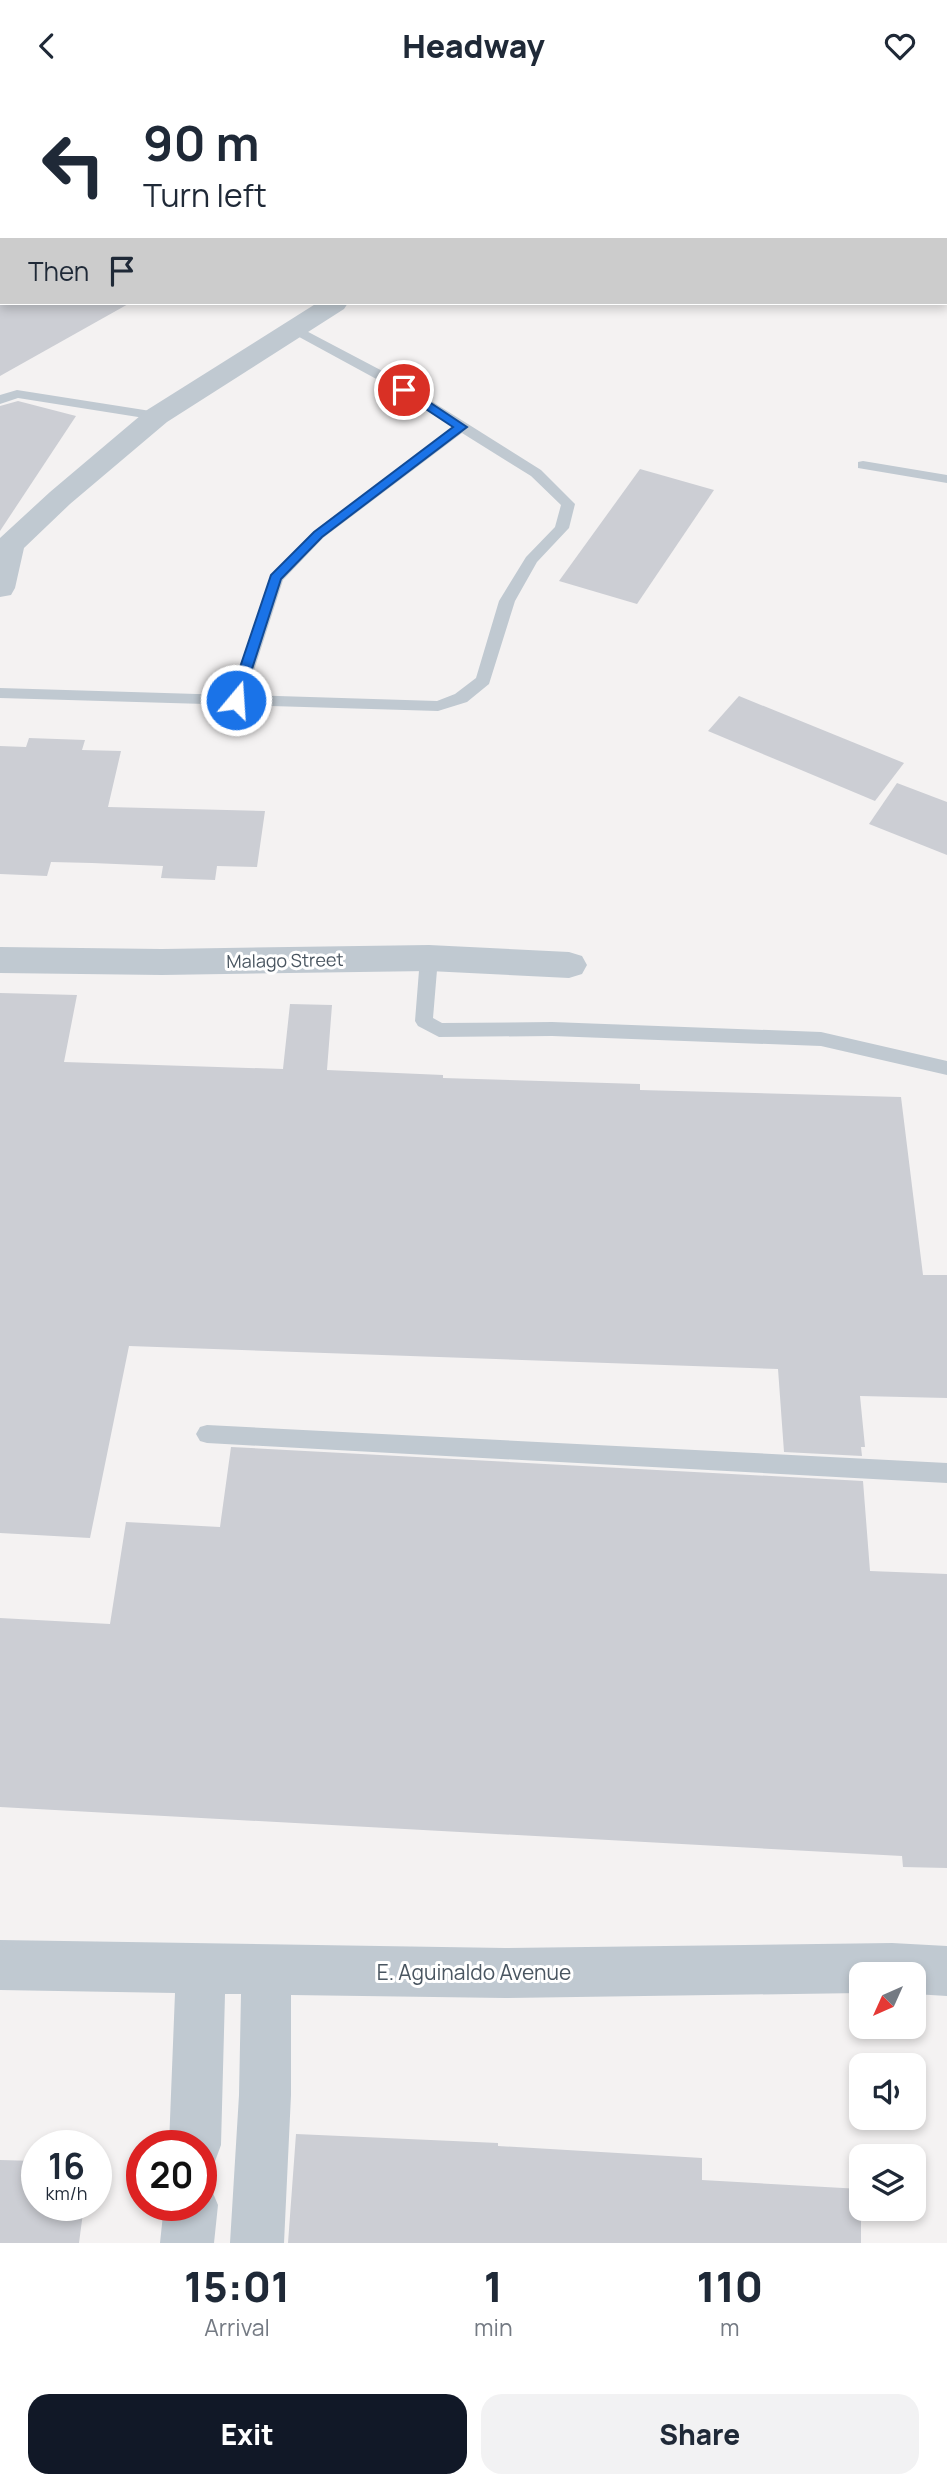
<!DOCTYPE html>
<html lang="en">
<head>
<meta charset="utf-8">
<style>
  :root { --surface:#fff; --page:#f2f2f3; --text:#1f2937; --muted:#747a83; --accent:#111827 }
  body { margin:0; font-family:Manrope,sans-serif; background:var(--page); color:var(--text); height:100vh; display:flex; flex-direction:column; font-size:26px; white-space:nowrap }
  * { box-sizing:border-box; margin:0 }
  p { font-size:23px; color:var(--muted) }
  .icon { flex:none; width:38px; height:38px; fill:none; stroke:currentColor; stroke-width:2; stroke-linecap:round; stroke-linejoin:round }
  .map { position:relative; height:2152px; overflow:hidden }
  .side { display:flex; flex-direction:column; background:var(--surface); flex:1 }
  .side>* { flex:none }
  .hud { position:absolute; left:0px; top:0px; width:948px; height:214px; box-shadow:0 4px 10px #0003; background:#fff; color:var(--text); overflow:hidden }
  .needle { width:46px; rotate:225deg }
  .fabs { position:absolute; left:849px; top:1871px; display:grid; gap:14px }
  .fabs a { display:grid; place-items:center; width:77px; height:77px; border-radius:14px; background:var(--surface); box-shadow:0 4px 10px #0003; font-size:35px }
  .speed { position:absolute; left:21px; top:2039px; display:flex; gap:14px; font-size:35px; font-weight:700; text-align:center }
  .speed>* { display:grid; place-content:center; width:91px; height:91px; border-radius:50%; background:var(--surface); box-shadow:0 4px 10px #0003; line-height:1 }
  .speed small { font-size:18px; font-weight:400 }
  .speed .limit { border:10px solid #d22; background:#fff; color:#111 }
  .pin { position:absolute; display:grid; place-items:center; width:60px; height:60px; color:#fff; margin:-30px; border:4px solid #fff; border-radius:50%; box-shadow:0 2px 7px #0007 }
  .me { position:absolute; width:77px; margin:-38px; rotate:18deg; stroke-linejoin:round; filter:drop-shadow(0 0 5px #0008) }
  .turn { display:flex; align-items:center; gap:24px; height:147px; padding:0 28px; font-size:32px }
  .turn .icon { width:91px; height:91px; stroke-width:2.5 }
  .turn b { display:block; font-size:49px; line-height:60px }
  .then { display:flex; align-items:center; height:66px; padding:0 28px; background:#0003; gap:14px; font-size:26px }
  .eta { display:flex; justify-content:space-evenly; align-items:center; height:119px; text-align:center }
  .eta b { font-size:42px; font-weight:800; line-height:49px }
  .button { display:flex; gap:14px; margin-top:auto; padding:14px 28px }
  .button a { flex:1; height:80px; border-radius:21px; background:var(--accent); color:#fff; font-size:28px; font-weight:800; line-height:80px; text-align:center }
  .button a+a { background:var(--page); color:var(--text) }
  header { display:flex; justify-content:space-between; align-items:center; height:91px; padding:0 28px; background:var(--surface); font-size:32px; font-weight:800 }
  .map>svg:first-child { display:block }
  .building { fill:#ccced4 }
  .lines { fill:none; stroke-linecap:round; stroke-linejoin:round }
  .lane { fill:#c0c9d1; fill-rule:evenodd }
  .street { fill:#c0c9d1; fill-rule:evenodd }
  .route { fill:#1a73e8; stroke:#114b97; stroke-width:2 }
  .labels { text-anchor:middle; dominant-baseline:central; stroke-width:6; stroke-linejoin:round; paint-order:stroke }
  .street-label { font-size:18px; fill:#495560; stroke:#fff }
  .near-street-label { font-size:21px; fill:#495560; stroke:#fff }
</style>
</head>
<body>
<header><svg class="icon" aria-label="back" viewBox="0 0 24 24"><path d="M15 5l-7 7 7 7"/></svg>Headway<svg class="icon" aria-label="heart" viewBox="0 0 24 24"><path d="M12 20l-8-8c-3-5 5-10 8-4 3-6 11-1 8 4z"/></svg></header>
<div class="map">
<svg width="947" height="2152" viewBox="0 0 947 2152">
  <rect width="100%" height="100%" fill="#f4f2f2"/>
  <g class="building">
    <polygon points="0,212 130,212 0,285"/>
    <polygon points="18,310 76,325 0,440 0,315"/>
    <polygon points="640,378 714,399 637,513 559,490"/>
    <polygon points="739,605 904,672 875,710 708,640"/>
    <polygon points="29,647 85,649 82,659 121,660 108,716 265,720 257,776 217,775 215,789 161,787 163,775 92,772 51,771 47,785 0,783 0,655 26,656"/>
    <polygon points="897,692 947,711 947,764 869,733"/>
    <polygon points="0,902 77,904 64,971 283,978 290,913 332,914 327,979 443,984 443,987 640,993 640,999 901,1006 923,1184 947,1184 947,1307 860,1305 865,1356 861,1356 862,1365 784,1361 778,1278 129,1255 90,1447 0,1442"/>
    <polygon points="231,1356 863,1390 870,1480 947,1483 947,1777 903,1776 902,1765 0,1716 0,1527 110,1533 126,1431 220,1436"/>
    <polygon points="296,2043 498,2052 498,2055 702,2067 702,2089 861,2098 861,2152 288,2152"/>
    <polygon points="0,2069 37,2070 37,2114 84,2114 79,2152 0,2152"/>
  </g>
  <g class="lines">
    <g class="lane">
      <polygon points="128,0 141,0 126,2"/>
      <polygon points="629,0 644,0 646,2 630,2"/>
      <rect x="0" y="33" width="2" height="8"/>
      <path d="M 295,234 L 390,284 L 541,379 L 575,413 L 569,437 L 537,471 L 515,510 L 489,593 L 467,611 L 438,620 L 0,607 L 0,597 L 230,604 L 271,484 L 313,441 L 453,336 L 380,290 L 290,241 L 290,235 ZM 462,342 L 531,385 L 561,414 L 555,436 L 526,466 L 499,510 L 476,587 L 455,603 L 437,610 L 246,604 L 283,489 L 323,447 Z"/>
      <polygon points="17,299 157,321 164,325 157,329 18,307 0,313 0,304"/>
      <polygon points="863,370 947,384 947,392 858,377 858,371"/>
      <polygon points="429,860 435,862 438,867 433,927 442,932 552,931 821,941 947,970 947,984 821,955 552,945 439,946 418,935 415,930 420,867 423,862"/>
      <polygon points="207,1334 947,1372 947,1392 207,1352 200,1350 196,1343 200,1336"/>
    </g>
    <g class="street">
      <polygon points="301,0 326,0 300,2"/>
      <polygon points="0,110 2,110 0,125"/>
      <polygon points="317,212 348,212 344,218 167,331 70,413 24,457 15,497 11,504 0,506 0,447 50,401 147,319"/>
      <polygon points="429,854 569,861 582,865 587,874 582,883 569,887 429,880 162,884 0,882 0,856 162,858"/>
      <polygon points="0,1849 505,1857 892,1852 947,1855 947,1905 914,1903 914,1883 861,1883 861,1902 505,1907 291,1904 291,2004 284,2152 230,2152 239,2004 241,1903 225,1903 221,2054 214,2073 201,2078 201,2054 169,2054 175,1902 0,1899"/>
      <polygon points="201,2092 210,2095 218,2114 214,2152 160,2152 164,2114 201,2114"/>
    </g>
  </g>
  <polygon class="route" points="400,297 408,297 467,336 322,446 281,488 242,609 240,612 231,612 229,609 271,484 314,441 453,336 400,301"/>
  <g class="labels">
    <g class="street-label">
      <text transform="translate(285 869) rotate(-1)">Malago Street</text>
    </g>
    <g class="near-street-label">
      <text x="474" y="1881">E. Aguinaldo Avenue</text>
    </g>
  </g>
</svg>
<div class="fabs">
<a><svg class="needle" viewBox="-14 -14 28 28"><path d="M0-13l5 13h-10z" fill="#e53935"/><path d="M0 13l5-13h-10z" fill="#747a83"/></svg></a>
<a><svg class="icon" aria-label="sound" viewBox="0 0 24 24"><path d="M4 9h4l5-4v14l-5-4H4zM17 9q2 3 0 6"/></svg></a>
<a><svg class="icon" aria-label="layers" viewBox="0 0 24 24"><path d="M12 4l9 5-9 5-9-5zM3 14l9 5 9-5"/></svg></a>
</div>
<div class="speed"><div>16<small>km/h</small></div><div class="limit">20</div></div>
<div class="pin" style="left:404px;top:299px;background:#d93025"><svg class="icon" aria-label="arrive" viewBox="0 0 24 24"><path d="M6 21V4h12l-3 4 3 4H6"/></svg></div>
<svg class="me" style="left:236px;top:609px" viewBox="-20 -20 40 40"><circle r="17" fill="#1a73e8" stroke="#fff" stroke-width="3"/><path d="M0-11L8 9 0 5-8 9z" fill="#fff"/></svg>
<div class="hud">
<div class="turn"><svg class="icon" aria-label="left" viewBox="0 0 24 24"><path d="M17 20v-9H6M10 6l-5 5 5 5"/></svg><div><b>90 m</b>Turn left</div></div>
<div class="then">Then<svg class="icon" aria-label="arrive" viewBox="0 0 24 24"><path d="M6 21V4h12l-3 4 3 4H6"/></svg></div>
</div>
</div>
<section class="side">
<div class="eta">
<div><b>15:01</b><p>Arrival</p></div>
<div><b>1</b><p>min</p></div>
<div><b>110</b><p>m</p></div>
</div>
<div class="button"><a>Exit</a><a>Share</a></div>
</section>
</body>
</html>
